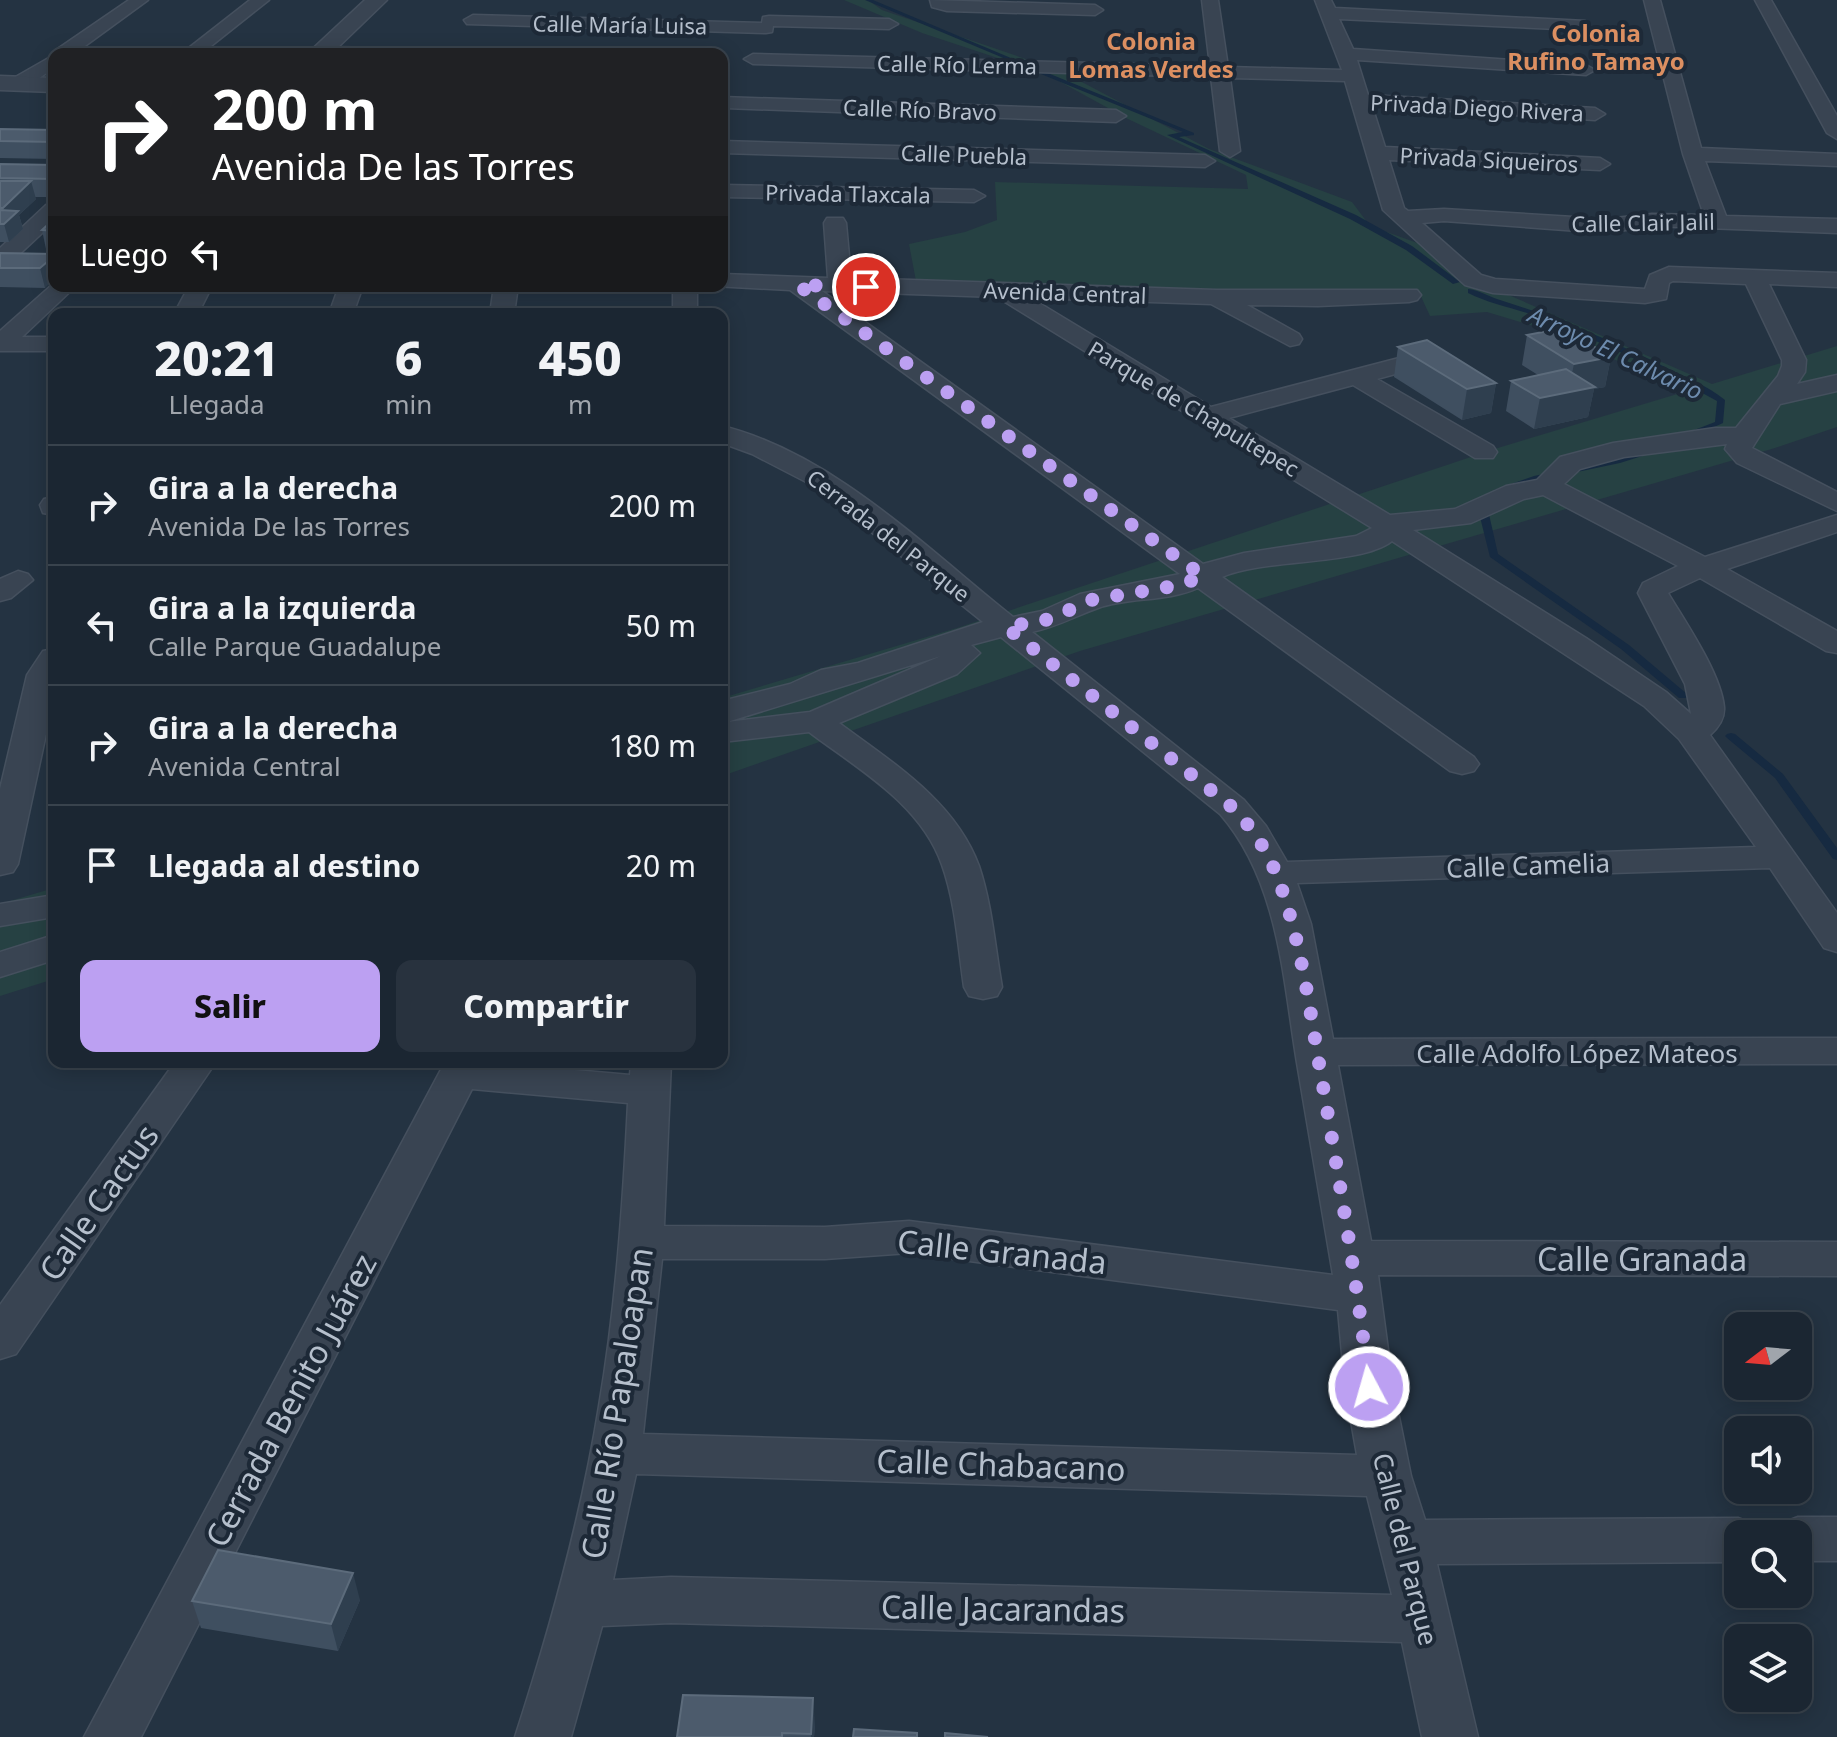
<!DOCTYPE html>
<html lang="es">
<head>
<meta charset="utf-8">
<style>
  :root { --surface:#1b2632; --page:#28323e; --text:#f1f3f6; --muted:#a0a5ac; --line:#39434d; --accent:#bca0f2 }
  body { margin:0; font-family:"Noto Sans",sans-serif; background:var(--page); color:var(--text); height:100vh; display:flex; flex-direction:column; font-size:30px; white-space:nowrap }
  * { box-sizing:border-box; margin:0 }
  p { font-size:26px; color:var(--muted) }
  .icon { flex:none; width:44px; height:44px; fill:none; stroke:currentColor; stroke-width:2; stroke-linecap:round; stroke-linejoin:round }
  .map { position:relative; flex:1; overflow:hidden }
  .details { position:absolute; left:48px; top:308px; width:680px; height:760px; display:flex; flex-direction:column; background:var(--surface); border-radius:16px; box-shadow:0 4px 20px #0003,0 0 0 2px var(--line) }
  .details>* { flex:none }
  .banner { position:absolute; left:48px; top:48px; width:680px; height:244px; border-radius:16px; box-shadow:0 4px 20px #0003,0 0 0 2px var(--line); background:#202124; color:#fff; overflow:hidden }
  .needle { width:52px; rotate:254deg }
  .buttons { position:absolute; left:1724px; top:1312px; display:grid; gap:16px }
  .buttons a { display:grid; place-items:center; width:88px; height:88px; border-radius:16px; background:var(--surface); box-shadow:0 4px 20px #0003,0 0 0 2px var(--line); font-size:40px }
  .pin { position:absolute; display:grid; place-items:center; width:68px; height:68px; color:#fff; margin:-34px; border:4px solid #fff; border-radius:50%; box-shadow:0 2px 8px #0007 }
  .me { position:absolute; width:88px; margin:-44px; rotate:354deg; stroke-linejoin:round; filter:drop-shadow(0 0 6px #0008) }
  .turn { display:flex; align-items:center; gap:28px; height:168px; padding:0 32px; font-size:36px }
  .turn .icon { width:104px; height:104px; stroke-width:2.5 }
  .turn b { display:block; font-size:56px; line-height:68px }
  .then { display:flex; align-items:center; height:76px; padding:0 32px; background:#0003; gap:16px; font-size:30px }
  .eta { display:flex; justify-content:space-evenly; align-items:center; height:136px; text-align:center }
  .eta b { font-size:48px; font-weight:800; line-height:56px }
  .primary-button { display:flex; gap:16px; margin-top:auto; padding:16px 32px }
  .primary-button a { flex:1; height:92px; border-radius:16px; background:var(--accent); color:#111; font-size:32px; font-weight:800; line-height:92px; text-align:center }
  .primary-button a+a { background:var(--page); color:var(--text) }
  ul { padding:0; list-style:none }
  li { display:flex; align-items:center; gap:24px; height:120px; padding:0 32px; border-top:2px solid var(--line) }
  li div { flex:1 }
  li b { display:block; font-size:30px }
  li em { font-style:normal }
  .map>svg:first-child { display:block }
  .green { fill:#264143 }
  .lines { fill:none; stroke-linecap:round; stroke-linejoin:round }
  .stream { fill:#162a41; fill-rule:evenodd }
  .minor-casing { stroke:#45505e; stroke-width:3 }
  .tertiary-casing { stroke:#45505e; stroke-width:3 }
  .minor { fill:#394452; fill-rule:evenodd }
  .tertiary { fill:#394452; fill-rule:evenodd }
  .wall { fill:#3f4f60 }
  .shaded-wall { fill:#2f3f4f }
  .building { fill:#4c5b6c; stroke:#5c6b7b; stroke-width:2 }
  .route { stroke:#bca0f2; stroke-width:14; stroke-dasharray:0 25.2 }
  .labels { text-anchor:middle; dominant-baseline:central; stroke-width:8; stroke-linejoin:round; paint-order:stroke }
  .far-street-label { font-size:22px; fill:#b5bfcc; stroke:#1d2937 }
  .far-neighbourhood-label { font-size:24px; font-weight:bold; fill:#dc8f61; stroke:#1d2937 }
  .far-water-label { font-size:24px; font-style:italic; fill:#6d8bad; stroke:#1d2937 }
  .street-label { font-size:26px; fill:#b5bfcc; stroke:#1d2937 }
  .near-street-label { font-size:32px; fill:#b5bfcc; stroke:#1d2937 }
</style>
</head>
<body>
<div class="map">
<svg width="1837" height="1737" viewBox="0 0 1837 1737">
  <rect width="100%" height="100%" fill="#243342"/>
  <g class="green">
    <polygon points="844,0 868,0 882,10 1061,71 1209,149 1352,202 1370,226 1423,245 1462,278 1511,296 1712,384 1837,346 1837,427 1775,448 1080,651 722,776 722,698 957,628 1501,447 1684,392 1560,334 1487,312 1430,316 1418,290 1259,293 916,281 909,244 965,232 997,220 995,182 1248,189 1246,175 1128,119 1046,74 922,33"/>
    <polygon points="54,888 54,979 0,996 0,904"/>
  </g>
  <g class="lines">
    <g class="stream">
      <polygon points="865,0 873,0 1018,61 1013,62"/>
      <polygon points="1038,69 1194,133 1194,135 1179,137 1356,215 1412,246 1460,282 1453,284 1406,250 1350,219 1167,135 1183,132 1036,72"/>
      <path d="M 1468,289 C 1478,290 1488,296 1497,299 C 1555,317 1611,340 1665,367 C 1685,377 1708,386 1725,400 L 1723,423 L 1690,438 L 1684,438 L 1684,434 L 1715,422 L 1717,401 C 1661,370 1603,343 1544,319 C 1519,309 1492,305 1468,293 Z"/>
      <polygon points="1655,446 1658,447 1658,451 1620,463 1539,480 1499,493 1494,490 1534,476 1615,459"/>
      <polygon points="1481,498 1486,501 1498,554 1629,645 1687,694 1688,696 1687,698 1679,698 1621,649 1490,557 1476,501"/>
      <polygon points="1731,733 1735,734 1783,774 1837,848 1837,860 1833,859 1775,778 1727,738 1725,736 1727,734"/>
    </g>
    <defs>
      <g id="minor">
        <polygon points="129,0 148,0 74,54 54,54 54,68 26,87 12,87 10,83 12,79 54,55 56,50"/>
        <polygon points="250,0 269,0 201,54 181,54"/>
        <polygon points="930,0 1095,5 1103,10 1095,15 947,11 932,7"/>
        <path d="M 1202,0 L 1218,0 L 1228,67 L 1342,70 L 1315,0 L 1331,0 L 1335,8 L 1585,21 L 1588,25 L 1585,29 L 1579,30 L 1339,19 L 1353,49 L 1586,65 L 1595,70 L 1586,75 L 1357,60 L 1368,95 L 1595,108 L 1605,114 L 1595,120 L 1372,106 L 1385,147 L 1600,158 L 1610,164 L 1600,170 L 1389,160 L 1404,208 L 1408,211 L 1444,209 L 1606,219 L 1652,214 L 1704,215 L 1683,154 L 1644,0 L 1660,0 L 1701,148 L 1837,154 L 1837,166 L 1705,161 L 1726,216 L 1837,219 L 1837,233 L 1652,226 L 1606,233 L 1444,221 L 1422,223 L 1481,275 L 1495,279 L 1645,289 L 1650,275 L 1669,267 L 1837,273 L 1837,287 L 1769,284 L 1806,360 L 1805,372 L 1797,384 L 1837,375 L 1837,391 L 1780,404 L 1752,448 L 1837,492 L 1837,511 L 1737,463 L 1725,449 L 1727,444 L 1624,457 L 1580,469 L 1564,484 L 1705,557 L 1837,515 L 1837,532 L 1727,569 L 1837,631 L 1837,653 L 1826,651 L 1700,578 L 1668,593 C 1686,623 1721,674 1724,707 C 1725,719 1718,728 1710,735 L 1837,913 L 1837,952 L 1824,948 L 1770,868 L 1297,883 L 1311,924 L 1333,1039 L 1837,1038 L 1837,1064 L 1338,1065 L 1371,1241 L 1837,1242 L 1837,1276 L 1378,1275 L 1393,1387 L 1411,1476 L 1425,1520 L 1738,1518 L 1756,1525 L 1761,1534 L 1738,1534 L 1738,1562 L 1437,1564 L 1478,1737 L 1422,1737 L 1402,1642 L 671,1623 L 602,1626 L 571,1737 L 515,1737 C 550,1629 581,1519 599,1406 C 616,1306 623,1204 628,1103 L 472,1089 L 141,1737 L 84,1737 L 445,1062 L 485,1062 L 630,1075 L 631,1062 L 671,1062 L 664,1226 L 825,1227 L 909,1221 L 1333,1275 C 1321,1205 1309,1134 1297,1063 C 1283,979 1279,882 1220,814 L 1001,637 L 971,645 L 980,653 L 957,674 L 839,723 C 893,763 955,801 979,866 C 992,905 995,947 1002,987 L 997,996 L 983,999 L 969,996 L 964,987 C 958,947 956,904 942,865 C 921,804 858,769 809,732 L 722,742 L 722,701 L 790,684 L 821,670 L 858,663 L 983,622 L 814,486 L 752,454 L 722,443 L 722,426 C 832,453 926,548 1013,617 L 1042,611 L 1080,594 L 1180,574 L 790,290 L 714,286 L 722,286 L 722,274 L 828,278 L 824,223 L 827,218 L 843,218 L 846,223 L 851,278 L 1216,290 L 1417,290 L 1421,295 L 1417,300 L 1409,302 L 1318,306 L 1247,305 L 1299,334 L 1302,339 L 1299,344 L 1290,346 L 1211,304 L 1031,298 L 1211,407 L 1426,351 L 1435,353 L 1438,358 L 1435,363 L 1377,379 L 1493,446 L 1497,452 L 1493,458 L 1475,458 L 1353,385 L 1229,418 L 1390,515 L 1455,509 L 1506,486 L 1537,480 L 1560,457 L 1613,443 L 1715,428 L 1736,428 L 1778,376 L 1782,366 L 1782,360 L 1746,284 L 1673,281 L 1669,283 L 1666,299 L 1645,303 L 1493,293 L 1465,285 L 1383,210 L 1345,81 L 1230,78 L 1240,151 L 1230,157 L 1220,151 L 1211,77 L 753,64 L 744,59 L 753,54 L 1210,66 ZM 822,291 L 997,297 L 1372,528 L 1356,536 L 1244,553 L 1203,564 ZM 1543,495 L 1678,566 L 1643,583 L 1638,593 L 1685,684 L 1691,714 L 1666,692 L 1586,638 L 1413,530 L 1471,523 L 1524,499 ZM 1392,541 L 1644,706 L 1679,739 L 1756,847 L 1287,862 L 1266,826 L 1244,800 L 1032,632 C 1057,627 1075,616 1098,608 C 1130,597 1167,602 1198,588 L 1450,771 L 1462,774 L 1474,771 L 1479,764 L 1474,757 L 1222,577 C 1265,558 1360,566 1392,541 ZM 941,656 L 810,712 L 727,722 ZM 909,1253 L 1338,1310 L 1345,1387 L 1357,1455 L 643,1434 L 662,1259 L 825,1259 ZM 636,1474 L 1367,1496 L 1392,1595 L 671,1577 L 613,1580 Z"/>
        <polygon points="1755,0 1771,0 1837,116 1837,139 1827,133"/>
        <polygon points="473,15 762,23 763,17 769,16 889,19 898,24 889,29 773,26 772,32 766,33 467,24 464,20"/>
        <polygon points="320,47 453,49 462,54 312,54 314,48"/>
        <polygon points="722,97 1116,110 1126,116 1116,122 725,108 722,107"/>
        <polygon points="722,141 1205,155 1215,161 1205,167 722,153"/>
        <polygon points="722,185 974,190 985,196 974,202 722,197"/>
        <polygon points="54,204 54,222 10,263 0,264 0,248 46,205"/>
        <polygon points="54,283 54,286 76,286 22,337 54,337 54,351 0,351 0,331"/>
        <polygon points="189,286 211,288 198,314 174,314"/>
        <polygon points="339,286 363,286 353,314 329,314"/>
        <polygon points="494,286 518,286 514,314 490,314"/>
        <rect x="673" y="286" width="24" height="28"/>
        <polygon points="54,497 54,515 43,513 40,505 44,499"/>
        <polygon points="18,571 28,574 33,580 11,598 0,601 0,579"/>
        <polygon points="54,649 54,697 18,864 13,872 0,875 0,789 27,675 43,651"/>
        <polygon points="54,895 54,917 0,926 0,904"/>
        <polygon points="54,935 54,960 0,977 0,952"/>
        <polygon points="175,1062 216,1062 16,1354 0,1359 0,1305"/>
        <polygon points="1798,1517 1837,1517 1837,1561 1798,1561 1798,1534 1775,1534 1780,1524"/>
      </g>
      <g id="tertiary">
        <polygon points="365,0 387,0 331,54 307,54"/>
        <polygon points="0,76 54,78 54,92 0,90"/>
      </g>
    </defs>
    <use href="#minor" class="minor-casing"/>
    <use href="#tertiary" class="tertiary-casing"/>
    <use href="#minor" class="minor"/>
    <use href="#tertiary" class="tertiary"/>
  </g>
  <g class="wall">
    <polygon points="0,129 54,130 54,159 0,158"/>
    <polygon points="0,164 54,165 54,197 35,197 36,199 19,215 23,229 9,242 0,242"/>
    <polygon points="54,219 54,249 46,249 42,230"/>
    <polygon points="0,253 54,254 45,288 0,287"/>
    <polygon points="1527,335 1611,357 1605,387 1594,389 1588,417 1534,429 1506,411 1511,381 1538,375 1522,365"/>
    <polygon points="1398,347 1496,383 1491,413 1462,420 1394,377"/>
    <polygon points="360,1600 338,1651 201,1628 192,1601"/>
    <polygon points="815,1725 814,1737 677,1737"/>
  </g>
  <g class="shaded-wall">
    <polygon points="31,181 36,199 19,215 23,229 9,242 4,224 7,222 3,208"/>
    <polygon points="54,256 54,279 45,288 40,268"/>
    <polygon points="1611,357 1605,387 1594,389 1588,417 1534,429 1540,398 1568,392 1574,364"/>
    <polygon points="1496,383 1491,413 1462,420 1467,389"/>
    <polygon points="353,1573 360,1600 338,1651 331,1624"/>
    <polygon points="813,1698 815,1725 814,1737 811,1737"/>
  </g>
  <g class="building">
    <polygon points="0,129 54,130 54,142 0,141"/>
    <polygon points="0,164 54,165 54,179 0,178"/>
    <polygon points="0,181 31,181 3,208 0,208"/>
    <polygon points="0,210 18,211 4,224 0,224"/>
    <polygon points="54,219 54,231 42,230"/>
    <polygon points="0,253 54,254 54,256 40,268 0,268"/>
    <polygon points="1564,328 1611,357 1574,364 1527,335"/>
    <polygon points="1427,340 1496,383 1467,389 1398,347"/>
    <polygon points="1566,369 1595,387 1540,398 1511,381"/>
    <polygon points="218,1550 353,1573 331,1624 192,1601"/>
    <polygon points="683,1695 813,1698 811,1734 782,1733 782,1737 677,1737"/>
    <polygon points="854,1729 917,1733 917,1737 853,1737"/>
    <polygon points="945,1733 988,1737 945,1737"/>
  </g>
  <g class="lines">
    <path class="route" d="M 866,287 L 798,285 L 1203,576 L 1180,585 L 1091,600 L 1050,619 L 1006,627 L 1232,807 C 1254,829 1270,855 1280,884 C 1303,948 1311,1020 1323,1086 C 1340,1186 1358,1286 1369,1387"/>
  </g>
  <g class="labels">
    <g class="far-street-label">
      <text transform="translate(620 24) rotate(1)">Calle María Luisa</text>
      <text transform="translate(957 64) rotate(1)">Calle Río Lerma</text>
      <text transform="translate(1477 107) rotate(3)">Privada Diego Rivera</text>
      <text transform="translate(920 109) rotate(2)">Calle Río Bravo</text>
      <text transform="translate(964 154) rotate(2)">Calle Puebla</text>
      <text transform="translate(1489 159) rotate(3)">Privada Siqueiros</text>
      <text transform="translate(848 193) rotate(1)">Privada Tlaxcala</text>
      <text transform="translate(1643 222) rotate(-1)">Calle Clair Jalil</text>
      <text transform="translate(1065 292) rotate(2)">Avenida Central</text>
      <text transform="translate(1194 408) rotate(31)">Parque de Chapultepec</text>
      <text transform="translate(889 535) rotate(38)">Cerrada del Parque</text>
    </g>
    <g class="far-neighbourhood-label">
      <text x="1596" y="32">Colonia<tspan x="1596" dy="28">Rufino Tamayo</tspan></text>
      <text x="1151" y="40">Colonia<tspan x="1151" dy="28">Lomas Verdes</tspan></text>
    </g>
    <g class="far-water-label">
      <text transform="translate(1616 352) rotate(25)">Arroyo El Calvario</text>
    </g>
    <g class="street-label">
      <text transform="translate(1528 865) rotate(-2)">Calle Camelia</text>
      <text x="1577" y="1053">Calle Adolfo López Mateos</text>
      <text transform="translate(1406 1549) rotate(76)">Calle del Parque</text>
    </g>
    <g class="near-street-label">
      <text transform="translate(98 1202) rotate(-55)">Calle Cactus</text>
      <text transform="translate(1002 1251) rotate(6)">Calle Granada</text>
      <text x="1642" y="1258">Calle Granada</text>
      <text transform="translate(290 1400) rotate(-62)">Cerrada Benito Juárez</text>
      <text transform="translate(616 1403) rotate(-81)">Calle Río Papaloapan</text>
      <text transform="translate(1001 1464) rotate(2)">Calle Chabacano</text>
      <text transform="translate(1003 1608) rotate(1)">Calle Jacarandas</text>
    </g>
  </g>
</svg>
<div class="buttons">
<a><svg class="needle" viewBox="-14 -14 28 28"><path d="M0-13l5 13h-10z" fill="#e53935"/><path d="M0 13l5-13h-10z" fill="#a0a5ac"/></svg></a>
<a><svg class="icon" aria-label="sound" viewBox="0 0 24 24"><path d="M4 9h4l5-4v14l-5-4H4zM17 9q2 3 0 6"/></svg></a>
<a><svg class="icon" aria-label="search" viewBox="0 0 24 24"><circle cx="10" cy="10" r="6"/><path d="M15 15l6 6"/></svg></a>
<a><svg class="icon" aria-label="layers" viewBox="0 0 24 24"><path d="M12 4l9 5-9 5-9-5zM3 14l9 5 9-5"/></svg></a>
</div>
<div class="pin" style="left:866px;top:287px;background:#d93025"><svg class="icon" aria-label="arrive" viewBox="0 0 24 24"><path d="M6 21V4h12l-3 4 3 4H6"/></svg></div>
<svg class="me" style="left:1369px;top:1387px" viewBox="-20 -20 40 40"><circle r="17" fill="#bca0f2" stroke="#fff" stroke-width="3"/><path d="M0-11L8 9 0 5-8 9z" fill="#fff"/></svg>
<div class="banner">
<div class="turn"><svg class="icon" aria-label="right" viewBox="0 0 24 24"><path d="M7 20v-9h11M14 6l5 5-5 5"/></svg><div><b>200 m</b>Avenida De las Torres</div></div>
<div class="then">Luego<svg class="icon" aria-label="left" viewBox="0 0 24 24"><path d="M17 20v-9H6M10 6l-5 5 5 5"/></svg></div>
</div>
<section class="details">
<div class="eta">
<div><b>20:21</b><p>Llegada</p></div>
<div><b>6</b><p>min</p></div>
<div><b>450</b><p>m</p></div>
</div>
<ul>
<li><svg class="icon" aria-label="right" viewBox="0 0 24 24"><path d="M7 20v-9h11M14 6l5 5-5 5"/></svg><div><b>Gira a la derecha</b><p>Avenida De las Torres</p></div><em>200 m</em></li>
<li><svg class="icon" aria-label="left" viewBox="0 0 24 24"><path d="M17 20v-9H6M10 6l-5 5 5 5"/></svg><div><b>Gira a la izquierda</b><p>Calle Parque Guadalupe</p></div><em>50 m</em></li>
<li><svg class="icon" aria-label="right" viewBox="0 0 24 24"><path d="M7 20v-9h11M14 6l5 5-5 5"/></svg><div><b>Gira a la derecha</b><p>Avenida Central</p></div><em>180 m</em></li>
<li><svg class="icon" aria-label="arrive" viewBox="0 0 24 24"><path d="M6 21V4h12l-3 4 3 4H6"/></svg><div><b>Llegada al destino</b></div><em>20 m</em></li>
</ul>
<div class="primary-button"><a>Salir</a><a>Compartir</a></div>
</section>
</div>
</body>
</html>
